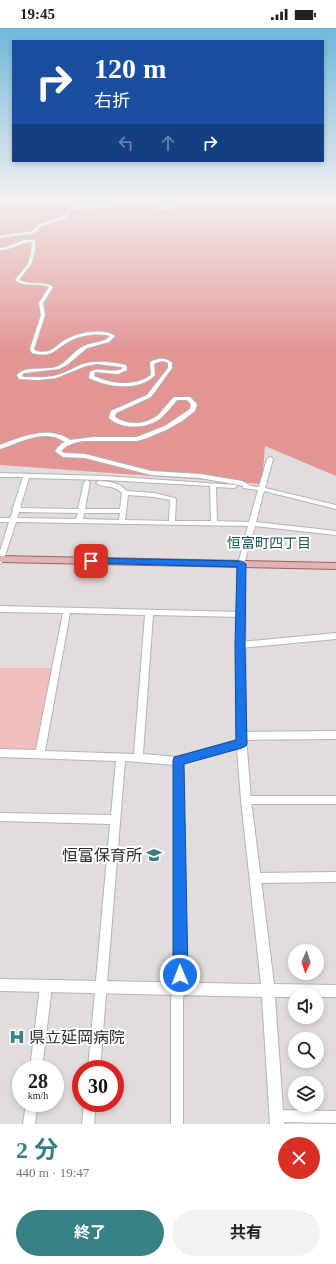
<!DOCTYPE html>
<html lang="ja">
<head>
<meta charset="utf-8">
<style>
  :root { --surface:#fff; --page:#f2f2f2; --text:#202124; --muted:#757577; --accent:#378083 }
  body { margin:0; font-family:"Times New Roman","Noto Sans JP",serif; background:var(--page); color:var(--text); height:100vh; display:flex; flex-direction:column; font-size:15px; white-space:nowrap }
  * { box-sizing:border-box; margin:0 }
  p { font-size:13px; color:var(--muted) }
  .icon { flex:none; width:22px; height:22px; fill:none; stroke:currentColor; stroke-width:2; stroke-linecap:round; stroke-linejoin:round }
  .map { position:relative; height:1096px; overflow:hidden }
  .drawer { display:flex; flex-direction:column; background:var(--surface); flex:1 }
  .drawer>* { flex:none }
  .guide { position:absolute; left:12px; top:12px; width:312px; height:122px; border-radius:0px; box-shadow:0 2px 6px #0003; background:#1a4fa0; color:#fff; overflow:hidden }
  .needle { width:26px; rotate:183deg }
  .tools { position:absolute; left:288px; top:916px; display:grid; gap:8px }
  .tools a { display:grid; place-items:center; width:36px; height:36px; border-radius:50%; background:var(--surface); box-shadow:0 2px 6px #0003; font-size:20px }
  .speed { position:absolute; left:12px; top:1032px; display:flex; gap:8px; font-size:20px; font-weight:700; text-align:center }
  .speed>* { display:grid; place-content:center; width:52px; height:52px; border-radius:50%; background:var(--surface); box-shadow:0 2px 6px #0003; line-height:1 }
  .speed small { font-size:10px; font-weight:400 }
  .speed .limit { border:6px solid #d22; background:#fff; color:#111 }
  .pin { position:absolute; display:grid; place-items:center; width:34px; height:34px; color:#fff; margin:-17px; border-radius:8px; box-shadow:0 2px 6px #0006 }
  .me { position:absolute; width:44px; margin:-22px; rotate:359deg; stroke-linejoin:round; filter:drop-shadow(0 0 3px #0008) }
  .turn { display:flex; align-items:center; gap:14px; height:84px; padding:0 16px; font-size:18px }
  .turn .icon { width:52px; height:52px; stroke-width:2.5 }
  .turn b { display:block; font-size:28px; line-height:34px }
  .lanes { display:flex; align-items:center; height:38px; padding:0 16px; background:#0003; justify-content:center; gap:20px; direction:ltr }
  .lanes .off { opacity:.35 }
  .round { display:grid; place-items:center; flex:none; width:42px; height:42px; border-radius:21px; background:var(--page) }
  .overview { display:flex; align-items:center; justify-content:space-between; height:68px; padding:0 16px }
  h1 { font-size:24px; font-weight:700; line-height:30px; color:var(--accent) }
  .action { display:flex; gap:8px; margin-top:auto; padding:8px 16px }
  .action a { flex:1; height:46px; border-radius:24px; background:var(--accent); color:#fff; font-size:16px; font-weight:700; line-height:46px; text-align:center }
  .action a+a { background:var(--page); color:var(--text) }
  .status { display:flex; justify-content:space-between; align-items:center; height:28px; padding:0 20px; background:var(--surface); direction:ltr }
  .status svg { height:11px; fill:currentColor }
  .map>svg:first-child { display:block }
  .green { fill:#f2bebd }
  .forest { fill:#e39594 }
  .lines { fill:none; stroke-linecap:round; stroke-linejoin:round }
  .minor-casing { stroke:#b6b2b2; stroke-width:2 }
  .tertiary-casing { stroke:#b6b2b2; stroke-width:2 }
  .primary-casing { stroke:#986262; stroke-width:2 }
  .minor { fill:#fff; fill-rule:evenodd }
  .tertiary { fill:#fff; fill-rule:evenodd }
  .primary { fill:#e3b2b2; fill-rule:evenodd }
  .route { fill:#1a73e8; stroke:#114b97 }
  .labels { text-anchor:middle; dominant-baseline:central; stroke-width:4; stroke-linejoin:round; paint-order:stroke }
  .neighbourhood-label { font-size:14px; fill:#195558; stroke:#fff }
  .near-poi-label { font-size:16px; fill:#2d2b2b; stroke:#fff; text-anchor:end }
</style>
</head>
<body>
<div class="status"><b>19:45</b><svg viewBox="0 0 49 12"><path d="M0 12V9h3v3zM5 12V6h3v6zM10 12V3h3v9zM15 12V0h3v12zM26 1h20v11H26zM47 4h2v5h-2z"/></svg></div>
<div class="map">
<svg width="336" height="1096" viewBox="0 0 336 1096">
  <rect width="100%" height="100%" fill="#e1dddd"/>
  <polygon class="green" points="0,640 52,640 37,719 33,721 0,721"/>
  <polygon class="forest" points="0,171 336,171 336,448 265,418 262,456 0,437"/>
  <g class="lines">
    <defs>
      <g id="minor">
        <polygon points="129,171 135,171 103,179 72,182 66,190 40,199 35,205 0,210 0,208 33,203 38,197 64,188 70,180 103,177"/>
        <polygon points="180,171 184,171 172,180 154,183 152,182 170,178"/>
        <polygon points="251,171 264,172 276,171 264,174"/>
        <polygon points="323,171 336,172 336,174 325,172"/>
        <path d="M 24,212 L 35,212 L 35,223 L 31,236 L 19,252 C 30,258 43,252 53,259 L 43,275 L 45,287 L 34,321 L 36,323 C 54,327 55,316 69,310 C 81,304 104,300 115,308 L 109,314 L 87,320 L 67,337 L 59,341 L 24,345 L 22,347 L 23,349 C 33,349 43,350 54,348 C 64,346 73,340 83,336 C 96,332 112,334 126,337 L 127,342 L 118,346 L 95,344 L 94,348 C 110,356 136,359 151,347 L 150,334 C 158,330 166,329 172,335 L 172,340 L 151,369 L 116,385 L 115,389 C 128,398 147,397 159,386 C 164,381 168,375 173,370 L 175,369 L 190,369 L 197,376 L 195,383 L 182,393 L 168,401 L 147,410 L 137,413 L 82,413 C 74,415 67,416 61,423 L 64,425 L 85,426 L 151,443 L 200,446 L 242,453 L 251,458 L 259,459 L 267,431 L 270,429 L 272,430 L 273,431 L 265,460 L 336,477 L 336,481 L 264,463 L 256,494 L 336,503 L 336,507 L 255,498 L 244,536 L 241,538 L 238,536 L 248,498 L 16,494 L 3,534 L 0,536 L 0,523 L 9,494 L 0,494 L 0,490 L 10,490 L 13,483 L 12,482 L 13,480 L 23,449 L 0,449 L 0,445 L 105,448 L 236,457 L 237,458 L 236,459 L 234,460 L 216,459 L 217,493 L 249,494 L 258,462 L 243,460 L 243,458 L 240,457 L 200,450 L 151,447 L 85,430 L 63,429 L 55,423 L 61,416 L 65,414 C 45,400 21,414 0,421 L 0,417 C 22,409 48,397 70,412 L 94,409 L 137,409 L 165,398 L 190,381 L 191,376 L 187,372 L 177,372 C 172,378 167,384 162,389 C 149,401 122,402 109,390 L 111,383 L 147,367 L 168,340 L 168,335 C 163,332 159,333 154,336 L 155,347 C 139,364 108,359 89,350 L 90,344 C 99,338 112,346 122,341 L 122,339 L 97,336 L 86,338 L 56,350 L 38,352 L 19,351 L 17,347 C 26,337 43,343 56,339 C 67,335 73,323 84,318 C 93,313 103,316 110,308 C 98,305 81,307 70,313 C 53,322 54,330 32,325 L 30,321 L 41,287 L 39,275 L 49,259 C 38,254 25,260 15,252 L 28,236 L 31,227 L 32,214 C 21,214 12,222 0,222 L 0,220 L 7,219 ZM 29,450 L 105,452 L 210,458 L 211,493 L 175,493 L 176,471 L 175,470 L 154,465 L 127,463 L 120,457 L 110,454 L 99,453 L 96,455 C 103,460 112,456 121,464 L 122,465 L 120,481 L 85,481 L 90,454 L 87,452 L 84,454 L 78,481 L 20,480 ZM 128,467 L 154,469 L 170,472 L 169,493 L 125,492 ZM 19,484 L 78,485 L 76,491 L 17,490 ZM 84,485 L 120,485 L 119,492 L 83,491 Z"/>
        <path d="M 0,578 L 243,584 L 244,586 L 243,588 L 240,589 L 153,587 L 143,726 L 178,729 L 240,711 L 238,711 L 237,708 L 238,705 L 241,704 L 336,703 L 336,711 L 242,712 L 245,715 L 244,718 L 182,736 L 186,947 L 183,973 L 183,1096 L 171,1096 L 171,973 L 174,947 L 174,737 L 125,733 L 100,1041 L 88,1041 L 110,796 L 0,793 L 0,785 L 111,787 L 116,733 L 0,729 L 0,721 L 36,722 L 63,585 L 0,584 ZM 70,585 L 145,587 L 134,726 L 45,723 Z"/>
        <polygon points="336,605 336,611 240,620 237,619 236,617 237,615 240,614"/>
        <polygon points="246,768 336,768 336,776 246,776 243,775 241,772 243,769"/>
        <polygon points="336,844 336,854 256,855 252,854 251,850 252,846 256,845"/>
        <polygon points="46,952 50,954 52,958 42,1041 30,1041 40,958 42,954"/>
        <polygon points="26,1075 38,1075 35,1096 23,1096"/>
        <polygon points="84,1075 96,1075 94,1096 82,1096"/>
        <polygon points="276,1082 336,1083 336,1095 276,1094 272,1092 270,1088 272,1084"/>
      </g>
      <polygon id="tertiary" points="241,533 245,536 246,708 251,772 274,956 336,957 336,969 317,969 317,967 295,967 295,969 275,969 284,1096 270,1096 262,969 0,963 0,951 261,956 241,772 236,708 237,536"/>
      <polygon id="primary" points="0,528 336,535 336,541 0,534"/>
    </defs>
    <use href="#minor" class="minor-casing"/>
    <use href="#tertiary" class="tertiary-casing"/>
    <use href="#primary" class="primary-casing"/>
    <use href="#minor" class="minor"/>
    <use href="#tertiary" class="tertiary"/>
    <use href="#primary" class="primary"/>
  </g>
  <linearGradient id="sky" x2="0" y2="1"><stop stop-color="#6fb8da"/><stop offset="0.53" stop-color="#f2f0f0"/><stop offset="1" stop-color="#f2f0f0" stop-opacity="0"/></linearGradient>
  <rect width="336" height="324" fill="url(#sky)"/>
  <polygon class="route" points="91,530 241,533 246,536 245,617 247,715 246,718 242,720 184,736 188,947 185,952 180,954 175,952 173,947 173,733 174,729 178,728 236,712 235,617 237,539 88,535 87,533"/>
  <defs>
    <symbol id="school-bare" viewBox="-9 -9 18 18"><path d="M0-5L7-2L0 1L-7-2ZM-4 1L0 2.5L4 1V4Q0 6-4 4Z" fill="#378083" stroke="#fff" stroke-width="2.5" paint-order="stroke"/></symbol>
    <symbol id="hospital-bare" viewBox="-9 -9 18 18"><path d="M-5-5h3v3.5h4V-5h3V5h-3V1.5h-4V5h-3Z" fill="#378083" stroke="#fff" stroke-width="2.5" paint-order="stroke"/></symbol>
  </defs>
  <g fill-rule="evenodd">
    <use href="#school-bare" x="143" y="816" width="22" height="22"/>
    <use href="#hospital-bare" x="6" y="998" width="22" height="22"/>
  </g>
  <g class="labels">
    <g class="neighbourhood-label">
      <text x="269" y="515">恒富町四丁目</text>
    </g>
    <g class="near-poi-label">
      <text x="142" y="827">恒富保育所</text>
      <text x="29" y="1009" text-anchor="start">県立延岡病院</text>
    </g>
  </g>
</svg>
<div class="tools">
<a><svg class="needle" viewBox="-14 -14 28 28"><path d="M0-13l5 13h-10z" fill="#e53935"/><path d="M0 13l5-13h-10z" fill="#757577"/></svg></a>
<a><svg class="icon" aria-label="sound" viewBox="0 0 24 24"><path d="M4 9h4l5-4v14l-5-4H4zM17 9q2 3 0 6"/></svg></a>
<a><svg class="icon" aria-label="search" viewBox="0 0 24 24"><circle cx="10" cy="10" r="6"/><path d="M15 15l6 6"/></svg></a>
<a><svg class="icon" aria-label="layers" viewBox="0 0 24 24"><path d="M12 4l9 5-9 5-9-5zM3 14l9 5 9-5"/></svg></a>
</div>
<div class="speed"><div>28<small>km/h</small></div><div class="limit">30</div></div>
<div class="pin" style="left:91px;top:533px;background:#d93025"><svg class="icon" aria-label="arrive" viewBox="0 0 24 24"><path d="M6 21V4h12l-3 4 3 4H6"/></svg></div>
<svg class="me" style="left:180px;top:947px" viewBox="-20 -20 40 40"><circle r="17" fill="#1a73e8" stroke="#fff" stroke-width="3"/><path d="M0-11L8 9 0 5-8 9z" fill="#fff"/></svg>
<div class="guide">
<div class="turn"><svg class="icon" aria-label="right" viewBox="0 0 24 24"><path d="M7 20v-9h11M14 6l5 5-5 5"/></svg><div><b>120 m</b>右折</div></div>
<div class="lanes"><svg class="icon off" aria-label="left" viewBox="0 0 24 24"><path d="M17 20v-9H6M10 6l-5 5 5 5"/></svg><svg class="icon off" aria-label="ahead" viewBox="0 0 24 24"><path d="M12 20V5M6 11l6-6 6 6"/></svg><svg class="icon" aria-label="right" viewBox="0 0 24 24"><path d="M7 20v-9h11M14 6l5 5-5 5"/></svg></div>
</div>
</div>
<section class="drawer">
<div class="overview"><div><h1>2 分</h1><p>440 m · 19:47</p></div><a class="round" style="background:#d93025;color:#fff"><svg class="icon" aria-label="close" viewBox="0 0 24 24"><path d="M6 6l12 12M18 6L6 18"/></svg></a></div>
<div class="action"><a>終了</a><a>共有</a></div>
</section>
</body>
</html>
